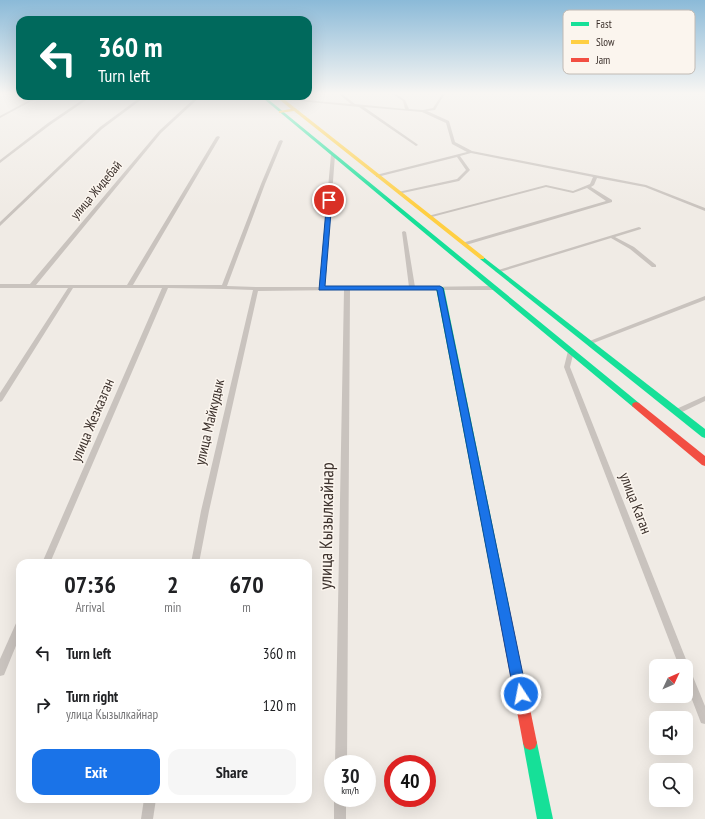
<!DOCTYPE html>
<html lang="en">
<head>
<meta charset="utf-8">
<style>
  :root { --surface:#fff; --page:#f6f6f6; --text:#202124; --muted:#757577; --accent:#1a73e8 }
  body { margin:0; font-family:"PT Sans Narrow",sans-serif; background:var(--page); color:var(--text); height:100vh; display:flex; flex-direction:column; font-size:15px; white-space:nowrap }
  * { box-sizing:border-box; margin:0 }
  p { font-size:13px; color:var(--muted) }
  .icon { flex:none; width:22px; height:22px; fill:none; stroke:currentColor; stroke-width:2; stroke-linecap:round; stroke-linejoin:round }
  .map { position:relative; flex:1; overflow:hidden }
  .side { position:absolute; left:16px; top:559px; width:296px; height:244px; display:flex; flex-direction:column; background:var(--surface); border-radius:12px; box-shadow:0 4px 16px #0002 }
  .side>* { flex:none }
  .hud { position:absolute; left:16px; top:16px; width:296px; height:84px; border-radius:12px; box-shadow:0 4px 16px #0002; background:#00695c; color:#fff; overflow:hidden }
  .needle { width:26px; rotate:46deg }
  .buttons { position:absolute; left:649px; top:659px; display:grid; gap:8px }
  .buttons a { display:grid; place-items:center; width:44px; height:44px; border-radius:8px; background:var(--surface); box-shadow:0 4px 16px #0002; font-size:20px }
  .speed { position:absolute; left:324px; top:755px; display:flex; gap:8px; font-size:20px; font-weight:700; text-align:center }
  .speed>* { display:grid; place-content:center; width:52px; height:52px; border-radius:50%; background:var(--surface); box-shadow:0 4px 16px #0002; line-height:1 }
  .speed small { font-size:10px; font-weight:400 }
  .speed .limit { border:6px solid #d22; background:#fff; color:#111 }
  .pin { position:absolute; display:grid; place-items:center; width:34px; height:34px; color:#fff; margin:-17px; border:2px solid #fff; border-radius:50%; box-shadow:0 1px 4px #0007 }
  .me { position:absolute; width:44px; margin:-22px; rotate:349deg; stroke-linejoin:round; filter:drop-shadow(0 0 3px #0008) }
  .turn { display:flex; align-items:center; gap:14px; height:84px; padding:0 16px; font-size:18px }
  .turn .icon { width:52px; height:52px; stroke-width:2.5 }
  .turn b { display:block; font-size:28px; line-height:34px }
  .eta { display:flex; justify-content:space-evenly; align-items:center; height:68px; text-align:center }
  .eta b { font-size:24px; font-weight:700; line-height:28px }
  .cta { display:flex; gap:8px; margin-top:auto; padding:8px 16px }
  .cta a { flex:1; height:46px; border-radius:12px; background:var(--accent); color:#fff; font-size:16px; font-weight:700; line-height:46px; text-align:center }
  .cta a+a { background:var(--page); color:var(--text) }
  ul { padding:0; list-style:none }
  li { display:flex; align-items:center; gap:12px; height:52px; padding:0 16px }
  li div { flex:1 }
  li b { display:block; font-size:15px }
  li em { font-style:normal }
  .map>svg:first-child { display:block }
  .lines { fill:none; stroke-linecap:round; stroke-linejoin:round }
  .street { fill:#c9c3be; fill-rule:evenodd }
  .fast { fill:#16e098; fill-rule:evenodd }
  .slow { fill:#ffcf43; fill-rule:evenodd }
  .jam { fill:#f24e42; fill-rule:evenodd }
  .route { fill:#1a73e8; stroke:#114b97 }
  .labels { text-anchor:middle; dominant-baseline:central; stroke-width:3; stroke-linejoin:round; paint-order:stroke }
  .far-street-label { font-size:13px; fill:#3b302b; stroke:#fbf5ee }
  .street-label { font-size:15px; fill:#3b302b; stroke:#fbf5ee }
  .near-street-label { font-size:18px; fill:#3b302b; stroke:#fbf5ee }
  .key { fill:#fbf5ee; stroke:#c1bab4; stroke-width:1 }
  .key-label { font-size:11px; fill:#3b302b }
</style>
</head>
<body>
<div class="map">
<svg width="705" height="819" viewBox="0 0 705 819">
  <rect width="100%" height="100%" fill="#f0ebe5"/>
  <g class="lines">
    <g class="street">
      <polygon points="338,93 341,93 355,104 405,109 403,101 391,93 394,93 405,100 409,109 423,110 433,108 443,93 445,93 435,110 427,111 449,121 455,142 472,151 646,185 705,208 705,211 645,187 597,178 594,185 591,187 612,200 612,202 466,245 462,245 462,243 606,201 587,188 573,193 546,187 428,218 428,216 546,185 573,191 590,184 593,177 471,153 460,156 470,170 459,181 398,194 398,192 457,179 466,170 457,157 377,177 376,177 376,175 467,152 452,144 446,123 422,112 364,107 417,144 418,145 416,146 359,107 279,99 281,98 351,104"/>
      <polygon points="37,96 41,96 0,118 0,116"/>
      <polygon points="88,96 92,96 50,125 0,163 0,160 48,123"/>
      <polygon points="142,96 146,96 102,129 0,226 0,222 100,127"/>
      <polygon points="197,96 201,96 161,133 36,285 127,285 216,137 218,136 220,137 133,285 222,285 261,184 279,141 281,140 283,141 265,184 227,286 256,287 319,287 331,155 333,154 335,155 325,287 409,287 402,232 404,231 406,232 415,287 495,286 498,288 495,290 350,290 347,764 335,764 344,290 258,291 209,511 199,563 191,563 201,511 253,290 224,289 168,288 50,563 42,563 162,288 73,288 2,401 0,402 0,393 68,288 0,288 0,284 30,284 159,131"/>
      <polygon points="639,227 641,228 641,229 615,237 634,247 656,265 656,267 652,267 630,249 611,238 500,272 498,273 495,271"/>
      <polygon points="705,296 705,300 591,344 589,345 586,343 587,342"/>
      <polygon points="571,349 574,351 570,367 689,667 705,706 705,724 701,723 686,684 686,666 679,666 564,367 568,351"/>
      <polygon points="705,396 705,401 678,414 676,415 672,412 674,410"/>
      <polygon points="20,619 20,636 4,675 0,676 0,659 17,621"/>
      <rect x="334" y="798" width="12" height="21"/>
      <polygon points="144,799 156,799 153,819 141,819"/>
    </g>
    <g class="fast">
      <polygon points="222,96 264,96 282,98 281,100 269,100 639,403 640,405 639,407 633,407 264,99"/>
      <polygon points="482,256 705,429 705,438 702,437 480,259 480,257"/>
      <polygon points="437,286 440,286 444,288 510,611 508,615 504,617 500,615 498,611 436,288"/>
      <polygon points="530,736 535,738 537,743 553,819 537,819 523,743 525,738"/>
    </g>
    <polygon class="slow" points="275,96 280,96 484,257 484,259 480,259 294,111 279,113 279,111 291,109"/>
    <g class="jam">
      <polygon points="636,402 639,403 705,456 705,466 702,465 633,407 632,405 633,403"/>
      <polygon points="504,605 508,607 510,611 537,743 535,748 530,750 525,748 523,743 498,611 500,607"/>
    </g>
  </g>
  <linearGradient id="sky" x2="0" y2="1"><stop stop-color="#8bbad8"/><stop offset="0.45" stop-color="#f8f6f3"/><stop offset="1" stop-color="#f8f6f3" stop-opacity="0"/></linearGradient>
  <rect width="705" height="207" fill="url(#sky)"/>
  <polygon class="route" points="327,198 332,200 325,286 440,286 443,288 527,694 525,699 521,701 516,699 514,694 437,290 319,290"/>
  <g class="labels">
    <g class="far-street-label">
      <text transform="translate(96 190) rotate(-50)">улица Жидебай</text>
    </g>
    <g class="street-label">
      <text transform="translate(92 420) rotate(-67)">улица Жезказган</text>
      <text transform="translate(209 422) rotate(-77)">улица Майкудык</text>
      <text transform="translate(636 503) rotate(69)">улица Каган</text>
    </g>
    <g class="near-street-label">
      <text transform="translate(326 526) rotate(-89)">улица Кызылкайнар</text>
    </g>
  </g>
  <rect x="563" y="10" width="132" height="64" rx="6" class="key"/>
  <rect x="571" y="22" width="18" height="4" fill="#16e098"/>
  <rect x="571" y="40" width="18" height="4" fill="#ffcf43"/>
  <rect x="571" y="58" width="18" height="4" fill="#f24e42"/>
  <g class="key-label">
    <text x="596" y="28">Fast</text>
    <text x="596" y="46">Slow</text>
    <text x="596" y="64">Jam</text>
  </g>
</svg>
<div class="buttons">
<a><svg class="needle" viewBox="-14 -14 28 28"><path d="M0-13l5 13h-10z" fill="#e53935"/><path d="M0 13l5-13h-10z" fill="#757577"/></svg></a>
<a><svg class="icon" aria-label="sound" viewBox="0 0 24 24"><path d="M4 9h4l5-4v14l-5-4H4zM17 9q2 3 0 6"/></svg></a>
<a><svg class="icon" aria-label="search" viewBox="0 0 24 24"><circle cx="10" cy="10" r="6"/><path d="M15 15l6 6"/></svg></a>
</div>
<div class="speed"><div>30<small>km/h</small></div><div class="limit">40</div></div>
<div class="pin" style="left:329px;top:200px;background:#d93025"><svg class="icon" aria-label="arrive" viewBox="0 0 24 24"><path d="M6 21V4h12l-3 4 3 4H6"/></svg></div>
<svg class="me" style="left:521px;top:694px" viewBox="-20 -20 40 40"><circle r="17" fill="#1a73e8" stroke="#fff" stroke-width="3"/><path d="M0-11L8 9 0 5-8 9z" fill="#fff"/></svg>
<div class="hud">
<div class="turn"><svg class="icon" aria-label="left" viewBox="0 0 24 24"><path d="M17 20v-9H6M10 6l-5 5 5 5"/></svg><div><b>360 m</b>Turn left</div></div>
</div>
<section class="side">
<div class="eta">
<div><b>07:36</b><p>Arrival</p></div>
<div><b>2</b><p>min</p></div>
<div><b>670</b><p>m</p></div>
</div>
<ul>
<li><svg class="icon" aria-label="left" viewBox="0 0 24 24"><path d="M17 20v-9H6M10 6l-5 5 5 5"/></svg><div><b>Turn left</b></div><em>360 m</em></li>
<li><svg class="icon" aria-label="right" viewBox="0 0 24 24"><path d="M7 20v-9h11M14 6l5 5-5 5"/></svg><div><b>Turn right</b><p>улица Кызылкайнар</p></div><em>120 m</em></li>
</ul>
<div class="cta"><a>Exit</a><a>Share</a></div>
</section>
</div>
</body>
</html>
